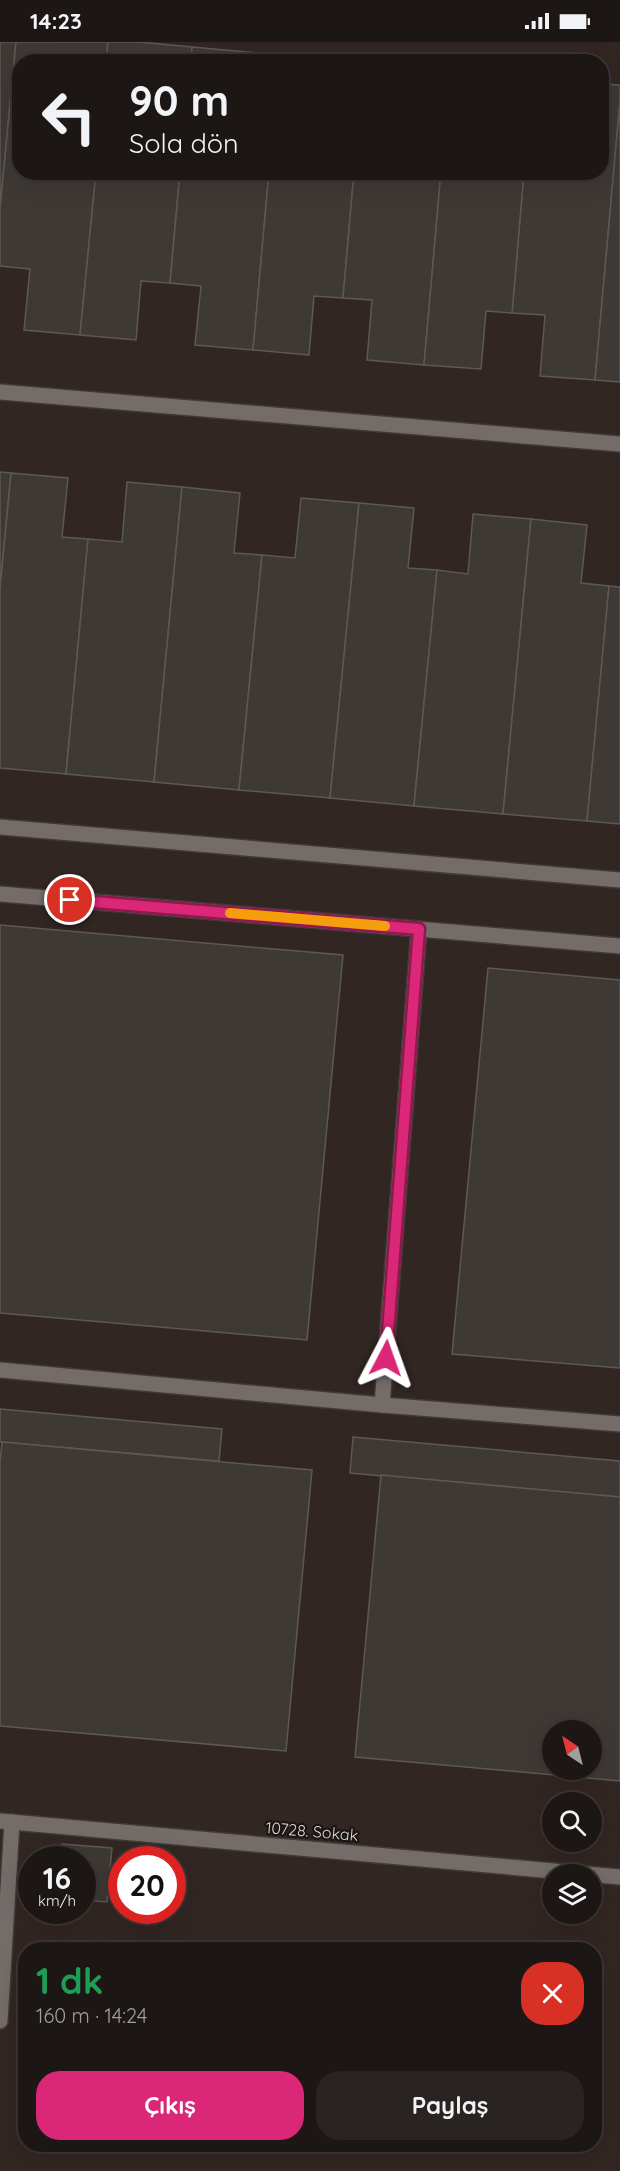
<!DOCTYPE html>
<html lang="tr">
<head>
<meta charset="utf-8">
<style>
  :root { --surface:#1c1615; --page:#292322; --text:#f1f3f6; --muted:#a09fa0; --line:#3a3534; --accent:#db2777 }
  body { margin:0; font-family:Quicksand,sans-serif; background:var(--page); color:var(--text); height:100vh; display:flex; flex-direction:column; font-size:22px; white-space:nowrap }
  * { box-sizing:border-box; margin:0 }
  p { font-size:20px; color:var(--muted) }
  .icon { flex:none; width:33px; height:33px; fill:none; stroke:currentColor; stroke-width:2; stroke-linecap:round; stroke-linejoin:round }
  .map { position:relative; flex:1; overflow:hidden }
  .sheet { position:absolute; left:18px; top:1900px; width:584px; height:210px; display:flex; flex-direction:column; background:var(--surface); border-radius:24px; box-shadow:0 6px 24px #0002,0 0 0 2px var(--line) }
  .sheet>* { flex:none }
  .hud { position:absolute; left:12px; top:12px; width:597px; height:126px; border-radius:24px; box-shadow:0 6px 24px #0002,0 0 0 2px var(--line); background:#1c1615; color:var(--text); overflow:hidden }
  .needle { width:39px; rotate:325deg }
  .fabs { position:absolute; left:542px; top:1678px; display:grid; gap:12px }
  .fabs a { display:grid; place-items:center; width:60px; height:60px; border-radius:50%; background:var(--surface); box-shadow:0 6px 24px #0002,0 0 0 2px var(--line); font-size:30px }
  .speed { position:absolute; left:18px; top:1804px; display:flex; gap:12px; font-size:30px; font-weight:700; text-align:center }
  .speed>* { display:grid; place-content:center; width:78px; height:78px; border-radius:50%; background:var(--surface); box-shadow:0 6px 24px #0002,0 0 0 2px var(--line); line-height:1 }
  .speed small { font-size:15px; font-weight:400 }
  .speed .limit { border:9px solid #d22; background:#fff; color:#111 }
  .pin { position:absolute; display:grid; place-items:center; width:51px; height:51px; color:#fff; margin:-26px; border:3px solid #fff; border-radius:50%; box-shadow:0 2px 6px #0007 }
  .me { position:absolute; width:66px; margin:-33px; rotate:4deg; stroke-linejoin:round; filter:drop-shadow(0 0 4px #0008) }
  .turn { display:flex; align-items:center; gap:21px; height:126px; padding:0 18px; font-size:27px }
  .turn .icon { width:78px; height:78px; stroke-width:2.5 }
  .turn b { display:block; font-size:42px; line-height:51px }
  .round { display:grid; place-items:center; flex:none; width:63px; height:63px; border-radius:24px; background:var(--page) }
  .headline { display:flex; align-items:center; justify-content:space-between; height:102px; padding:0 18px }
  h1 { font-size:36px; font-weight:800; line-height:45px; color:#1e9e55 }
  .cta { display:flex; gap:12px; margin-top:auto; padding:12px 18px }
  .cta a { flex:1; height:69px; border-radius:24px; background:var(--accent); color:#fff; font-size:24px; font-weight:800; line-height:69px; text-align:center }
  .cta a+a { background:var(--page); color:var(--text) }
  .status { display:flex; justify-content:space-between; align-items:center; height:42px; padding:0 30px; background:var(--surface); direction:ltr }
  .status svg { height:16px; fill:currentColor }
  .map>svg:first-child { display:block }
  .built { fill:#322622; fill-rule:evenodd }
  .building { fill:#3e3935; stroke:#5d5853; stroke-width:1.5; fill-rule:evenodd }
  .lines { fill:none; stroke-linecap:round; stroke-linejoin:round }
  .service-casing { stroke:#3f3a39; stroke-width:18 }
  .service { stroke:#746c69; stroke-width:15 }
  .route-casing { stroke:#8e194d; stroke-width:15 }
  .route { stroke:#db2777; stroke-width:10 }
  .slow { stroke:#f59e0b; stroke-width:10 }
  .labels { text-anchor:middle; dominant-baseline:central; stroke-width:4.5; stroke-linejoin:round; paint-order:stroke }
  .street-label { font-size:16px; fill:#dcd7d6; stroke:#1b1513 }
</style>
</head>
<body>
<div class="status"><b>14:23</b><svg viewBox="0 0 49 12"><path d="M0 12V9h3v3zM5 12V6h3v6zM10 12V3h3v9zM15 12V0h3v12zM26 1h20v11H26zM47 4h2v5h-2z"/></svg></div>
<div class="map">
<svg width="620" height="2129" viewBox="0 0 620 2129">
  <rect width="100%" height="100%" fill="#251e1c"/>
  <path class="built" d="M 0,0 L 620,0 L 620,2129 L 0,2129 ZM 20,20 L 602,20 L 602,130 L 20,130 ZM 552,1689 L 591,1689 L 591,1728 L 552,1728 ZM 552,1761 L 591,1761 L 591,1800 L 552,1800 ZM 32,1818 L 82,1818 L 82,1869 L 32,1869 ZM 122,1818 L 172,1818 L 172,1869 L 122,1869 ZM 552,1833 L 591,1833 L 591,1872 L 552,1872 ZM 26,1908 L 594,1908 L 594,2103 L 26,2103 Z"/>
  <g class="building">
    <polygon points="0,0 16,0 0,166"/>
    <polygon points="16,0 108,0 106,20 20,20 20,130 96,130 80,293 24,288 30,227 0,224 0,166"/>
    <polygon points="108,0 139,0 192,5 191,20 106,20"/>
    <polygon points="192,5 280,13 279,20 191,20"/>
    <polygon points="280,13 348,20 279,20"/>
    <polygon points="602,42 620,43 620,59 595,338 540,334 545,273 512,271 524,130 602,130"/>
    <polygon points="620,59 620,340 595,338"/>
    <polygon points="96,130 180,130 170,241 141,239 136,298 80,293"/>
    <polygon points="180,130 269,130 253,308 195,303 201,244 170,241"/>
    <polygon points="269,130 354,130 343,256 314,254 309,313 253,308"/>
    <polygon points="354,130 441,130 424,323 367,318 372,258 343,256"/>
    <polygon points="441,130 524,130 512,271 486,269 481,327 424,323"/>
    <polygon points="0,430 11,431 0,547"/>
    <polygon points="11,431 68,436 62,495 88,497 66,732 0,726 0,547"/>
    <polygon points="127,440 182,445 154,740 66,732 88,497 122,500"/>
    <polygon points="182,445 240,451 234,511 262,513 239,748 154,740"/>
    <polygon points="301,456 359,461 330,756 239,748 262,513 295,516"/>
    <polygon points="359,461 414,466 408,526 437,528 414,764 330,756"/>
    <polygon points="473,472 531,477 503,772 414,764 437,528 468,532"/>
    <polygon points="531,477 587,483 581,541 609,544 587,779 503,772"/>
    <polygon points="609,544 620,545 620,782 587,779"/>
    <polygon points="0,883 343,913 307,1298 0,1271"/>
    <polygon points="488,926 620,938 620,1326 452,1312"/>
    <polygon points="0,1367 222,1387 219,1419 0,1400"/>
    <polygon points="353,1395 620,1419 620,1455 350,1431"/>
    <polygon points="2,1400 312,1428 286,1709 0,1684 0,1421"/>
    <path d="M 381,1433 L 620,1455 L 620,1739 L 355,1715 ZM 552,1689 L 591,1689 L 591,1728 L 552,1728 Z"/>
    <polygon points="62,1802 112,1806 107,1860 82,1858 82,1818 60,1818"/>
  </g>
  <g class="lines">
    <defs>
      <g id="service">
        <polyline points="0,350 620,402"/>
        <polyline points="0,785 620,838"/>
        <polyline points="0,852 620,904"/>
        <polyline points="0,1328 382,1363 620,1382"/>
        <polyline points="382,1363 419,887"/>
        <polyline points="0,1779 620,1835"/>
        <polyline points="0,1979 12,1780"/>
      </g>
    </defs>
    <use href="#service" class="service-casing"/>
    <use href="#service" class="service"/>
  </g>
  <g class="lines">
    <defs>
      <polyline id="route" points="70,858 419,887 386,1316"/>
    </defs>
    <use href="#route" class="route-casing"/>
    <use href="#route" class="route"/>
    <polyline class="slow" points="230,871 385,884"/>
  </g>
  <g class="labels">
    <g class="street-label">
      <text transform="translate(312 1789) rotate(5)">10728. Sokak</text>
    </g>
  </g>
</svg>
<div class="fabs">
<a><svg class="needle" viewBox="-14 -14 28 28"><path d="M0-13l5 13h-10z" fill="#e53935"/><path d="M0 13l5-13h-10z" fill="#a09fa0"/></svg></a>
<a><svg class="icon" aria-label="search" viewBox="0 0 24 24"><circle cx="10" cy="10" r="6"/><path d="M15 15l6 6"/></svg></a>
<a><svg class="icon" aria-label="layers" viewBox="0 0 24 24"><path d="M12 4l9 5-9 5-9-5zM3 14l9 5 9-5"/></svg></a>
</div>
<div class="speed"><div>16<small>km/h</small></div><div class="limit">20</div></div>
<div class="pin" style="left:70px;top:858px;background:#d93025"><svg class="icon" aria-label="arrive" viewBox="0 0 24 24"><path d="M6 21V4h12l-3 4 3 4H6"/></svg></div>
<svg class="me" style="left:386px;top:1316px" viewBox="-20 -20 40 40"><path d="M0-17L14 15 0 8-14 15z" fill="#db2777" stroke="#fff" stroke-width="4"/></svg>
<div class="hud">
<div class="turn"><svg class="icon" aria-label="left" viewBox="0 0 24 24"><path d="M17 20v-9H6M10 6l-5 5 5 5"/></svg><div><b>90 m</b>Sola dön</div></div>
</div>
<section class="sheet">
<div class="headline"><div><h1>1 dk</h1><p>160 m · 14:24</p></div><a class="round" style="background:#d93025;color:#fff"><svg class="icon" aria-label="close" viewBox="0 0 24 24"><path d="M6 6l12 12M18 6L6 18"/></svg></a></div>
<div class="cta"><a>Çıkış</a><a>Paylaş</a></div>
</section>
</div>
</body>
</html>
